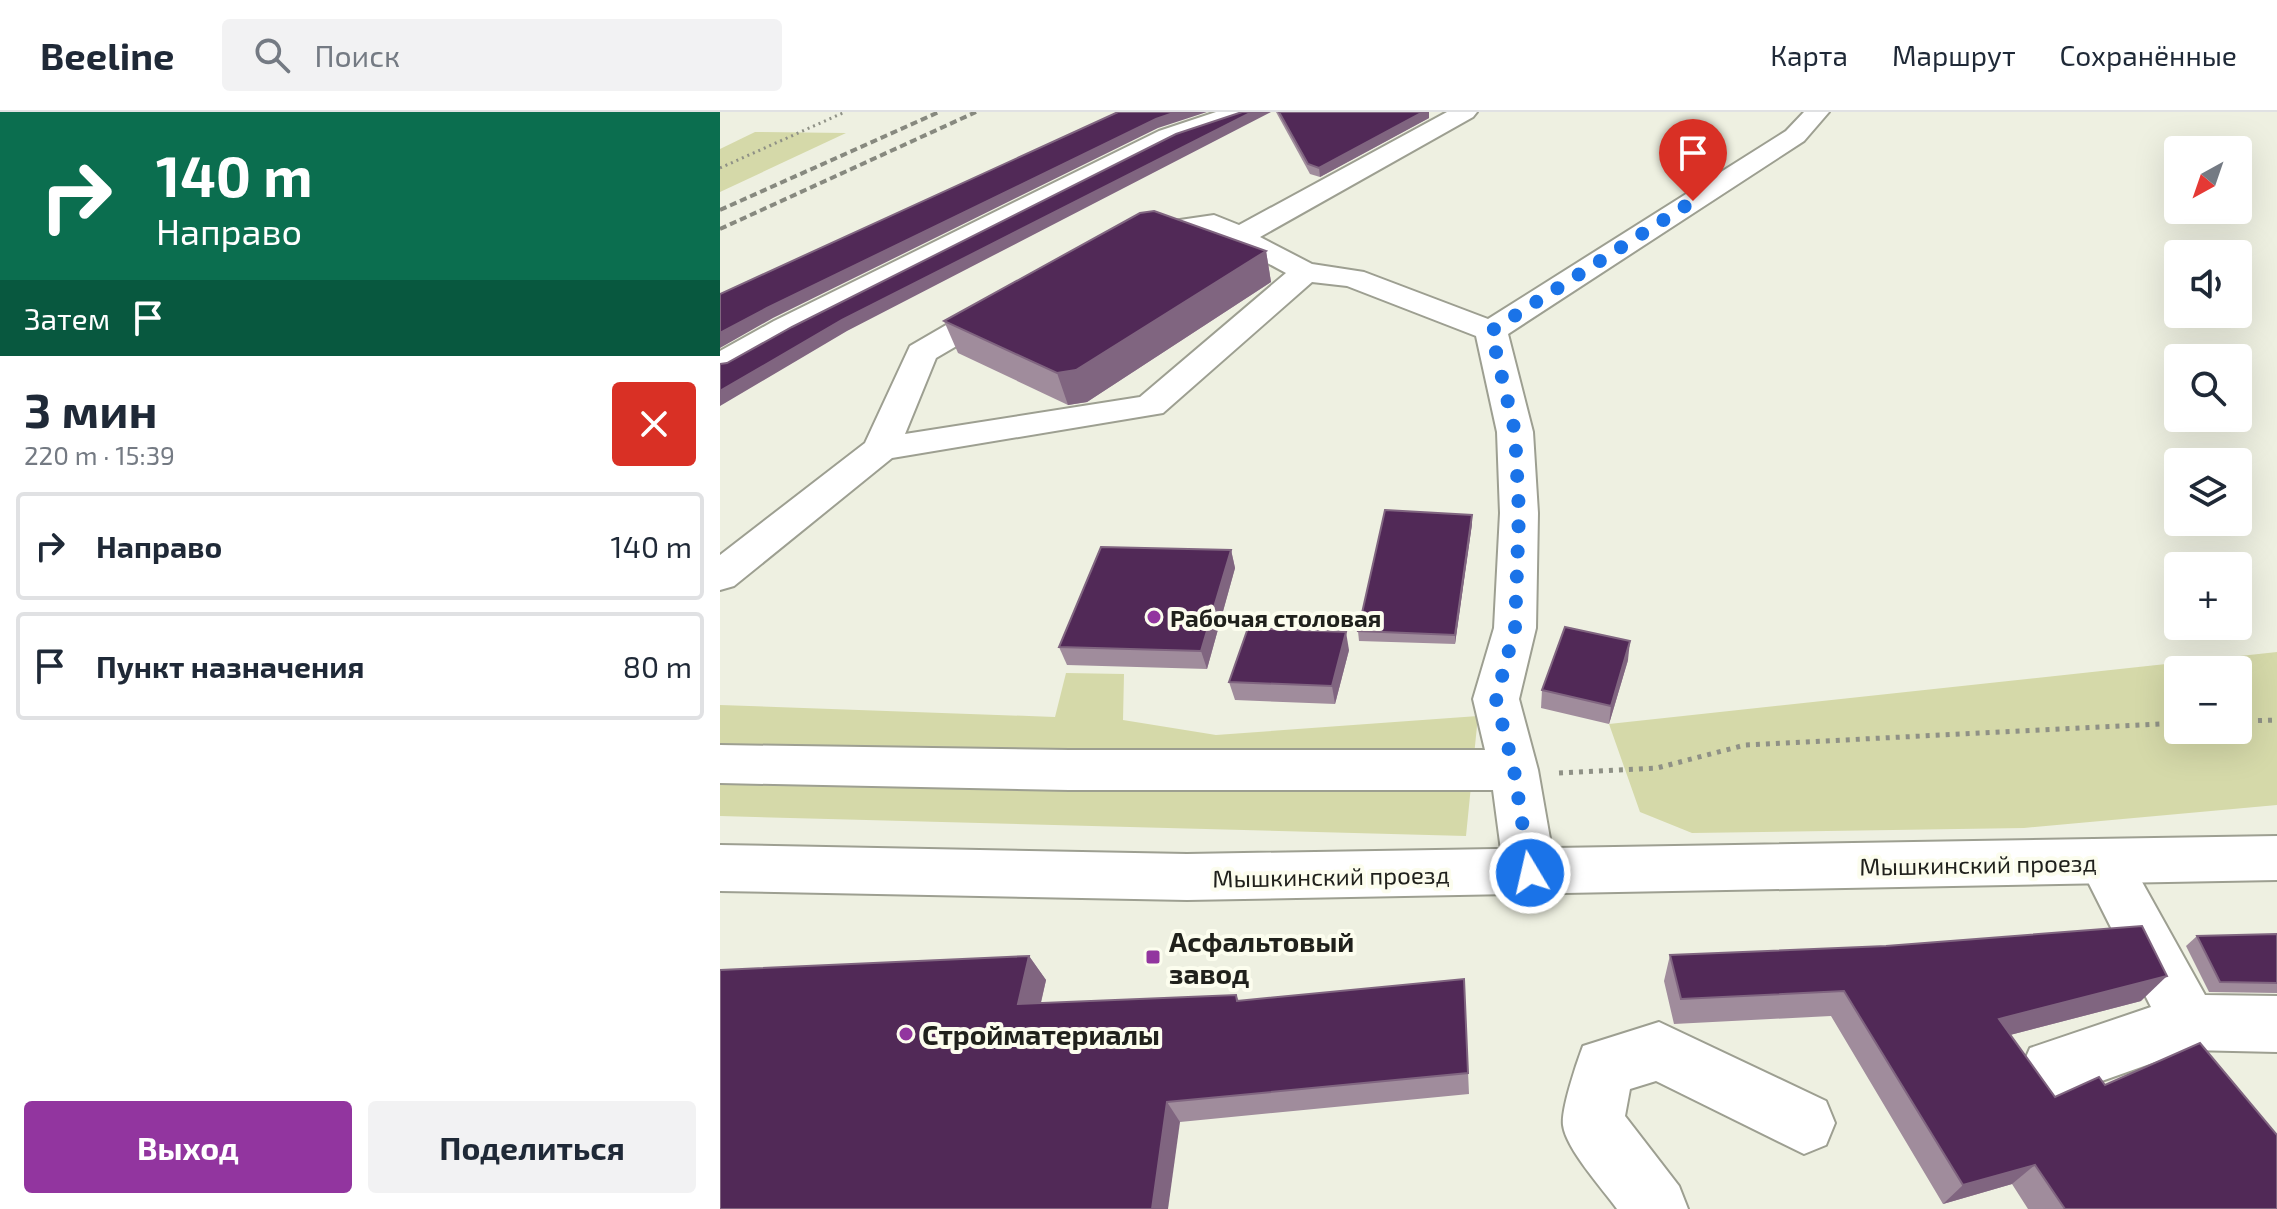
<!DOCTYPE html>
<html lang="ru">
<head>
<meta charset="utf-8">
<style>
  :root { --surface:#fff; --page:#f2f2f3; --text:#1f2937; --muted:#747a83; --line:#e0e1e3; --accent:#92359f }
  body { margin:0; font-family:"Exo 2",sans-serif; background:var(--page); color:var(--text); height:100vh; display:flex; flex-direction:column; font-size:30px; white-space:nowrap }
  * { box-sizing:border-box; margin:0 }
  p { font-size:26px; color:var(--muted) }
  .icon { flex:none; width:44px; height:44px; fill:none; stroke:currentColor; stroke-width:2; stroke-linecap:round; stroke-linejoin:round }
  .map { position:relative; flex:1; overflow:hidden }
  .sheet { display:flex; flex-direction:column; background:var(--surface); width:720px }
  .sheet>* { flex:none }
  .banner { background:#0b6e4f; color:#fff; overflow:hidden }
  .needle { width:52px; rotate:220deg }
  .fabs { position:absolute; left:1444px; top:24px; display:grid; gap:16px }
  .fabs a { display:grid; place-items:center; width:88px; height:88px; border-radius:8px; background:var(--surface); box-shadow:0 8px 32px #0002; font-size:40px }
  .pin { position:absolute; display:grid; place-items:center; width:68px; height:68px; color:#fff; margin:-82px -34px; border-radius:50% 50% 50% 0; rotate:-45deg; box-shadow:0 0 8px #0007 }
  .pin .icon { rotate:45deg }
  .me { position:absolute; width:88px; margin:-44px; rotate:351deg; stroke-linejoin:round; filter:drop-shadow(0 0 6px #0008) }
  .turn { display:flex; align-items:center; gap:28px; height:168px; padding:0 24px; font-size:36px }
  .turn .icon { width:104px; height:104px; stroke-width:2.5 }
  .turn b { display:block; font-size:56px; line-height:68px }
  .then { display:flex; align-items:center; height:76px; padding:0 24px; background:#0003; gap:16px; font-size:30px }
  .round { display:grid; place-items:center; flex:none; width:84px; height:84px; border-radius:8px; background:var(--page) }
  .headline { display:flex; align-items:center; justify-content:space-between; height:136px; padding:0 24px }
  h1 { font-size:48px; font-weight:700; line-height:60px }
  .primary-button { display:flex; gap:16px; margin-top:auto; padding:16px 24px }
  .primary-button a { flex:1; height:92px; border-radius:8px; background:var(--accent); color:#fff; font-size:32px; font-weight:700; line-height:92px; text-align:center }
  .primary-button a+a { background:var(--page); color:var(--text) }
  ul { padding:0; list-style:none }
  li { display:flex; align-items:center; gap:24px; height:108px; margin:0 16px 12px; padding:0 8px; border:4px solid var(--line); border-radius:8px }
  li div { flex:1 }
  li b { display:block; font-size:30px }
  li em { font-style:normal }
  header { display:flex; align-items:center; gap:48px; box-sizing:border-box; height:112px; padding:0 40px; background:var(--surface); border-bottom:2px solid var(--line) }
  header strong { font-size:38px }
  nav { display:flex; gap:44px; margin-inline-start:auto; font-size:28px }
  .search { width:560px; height:72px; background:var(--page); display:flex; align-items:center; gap:20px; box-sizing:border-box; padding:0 28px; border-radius:8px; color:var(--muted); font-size:30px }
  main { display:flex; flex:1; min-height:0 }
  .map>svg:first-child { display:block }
  .green { fill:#d5d9a9; fill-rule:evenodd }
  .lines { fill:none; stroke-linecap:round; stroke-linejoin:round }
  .minor-casing { stroke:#9d9f91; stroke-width:4 }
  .major-casing { stroke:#9d9f91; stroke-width:4 }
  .path-far1 { stroke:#8f9186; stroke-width:3; stroke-dasharray:2 4; stroke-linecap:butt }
  .path { stroke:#8f9186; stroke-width:5; stroke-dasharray:4 6; stroke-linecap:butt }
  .minor { fill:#fff; fill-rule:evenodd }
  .major { fill:#fff; fill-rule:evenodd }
  .rail { stroke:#87897f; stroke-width:4; stroke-dasharray:7 4; stroke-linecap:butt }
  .wall { fill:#a08c9c }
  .shaded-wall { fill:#806580 }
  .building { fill:#512957; stroke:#806580; stroke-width:2 }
  .route { stroke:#1a73e8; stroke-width:14; stroke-dasharray:0 25.2 }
  .poi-dot { fill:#92359f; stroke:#fcfdee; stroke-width:3 }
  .labels { text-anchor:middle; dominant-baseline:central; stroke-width:8; stroke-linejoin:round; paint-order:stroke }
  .poi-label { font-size:24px; font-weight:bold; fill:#20211c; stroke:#fcfdee; text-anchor:start }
  .street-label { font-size:24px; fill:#20211c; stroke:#fcfdee }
  .near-poi-label { font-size:28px; font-weight:bold; fill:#20211c; stroke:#fcfdee; text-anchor:start }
</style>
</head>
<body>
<header>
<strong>Beeline</strong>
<div class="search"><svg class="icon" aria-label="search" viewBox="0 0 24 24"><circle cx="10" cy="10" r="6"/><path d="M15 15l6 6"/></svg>Поиск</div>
<nav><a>Карта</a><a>Маршрут</a><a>Сохранённые</a></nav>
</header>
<main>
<section class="sheet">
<div class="banner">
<div class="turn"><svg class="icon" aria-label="right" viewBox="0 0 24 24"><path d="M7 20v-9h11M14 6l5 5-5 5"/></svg><div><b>140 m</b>Направо</div></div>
<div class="then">Затем<svg class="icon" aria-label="arrive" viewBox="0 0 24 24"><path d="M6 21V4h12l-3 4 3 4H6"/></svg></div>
</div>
<div class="headline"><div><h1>3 мин</h1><p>220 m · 15:39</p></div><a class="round" style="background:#d93025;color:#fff"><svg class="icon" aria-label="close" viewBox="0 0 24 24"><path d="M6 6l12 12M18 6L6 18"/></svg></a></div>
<ul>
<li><svg class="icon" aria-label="right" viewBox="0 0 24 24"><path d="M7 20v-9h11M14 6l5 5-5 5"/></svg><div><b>Направо</b></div><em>140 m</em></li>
<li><svg class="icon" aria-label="arrive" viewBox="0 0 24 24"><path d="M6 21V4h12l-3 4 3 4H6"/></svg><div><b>Пункт назначения</b></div><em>80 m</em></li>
</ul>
<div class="primary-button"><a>Выход</a><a>Поделиться</a></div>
</section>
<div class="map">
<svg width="1557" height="1097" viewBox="0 0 1557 1097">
  <rect width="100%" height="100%" fill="#eef0e1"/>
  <g class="green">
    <polygon points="35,20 126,21 0,80 0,37"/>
    <path d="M 1557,540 L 1557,693 L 1304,716 L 972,721 L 920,700 L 889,612 ZM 1458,558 L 1518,558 L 1518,618 L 1458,618 Z"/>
    <polygon points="346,561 404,562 403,608 496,623 758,604 746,724 0,704 0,593 335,605"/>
  </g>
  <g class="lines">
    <defs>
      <g id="minor">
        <polygon points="496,0 531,0 527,5 457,29 76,223 12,259 0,262 0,239 54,209 439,19"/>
        <polygon points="727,0 757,0 753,5 540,125 592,152 644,160 768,207 1066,19 1084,0 1109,0 1084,29 788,222 813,320 818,401 816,516 799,587 818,658 836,761 828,777 810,784 792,777 784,761 773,678 349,678 0,671 0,633 349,638 765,638 753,587 774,516 780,401 777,320 756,224 627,174 592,170 443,301 172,346 14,474 0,478 0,443 145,331 190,234 271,187 282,185 293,187 297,194 293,201 216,246 185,322 420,285 566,161 490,120 415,130 405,128 401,122 405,116 494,103 519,113"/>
        <polygon points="1384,728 1402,734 1485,883 1557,884 1557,940 1469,938 1331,987 1310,978 1301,957 1310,936 1431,895 1358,750 1366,734"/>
        <path d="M 939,910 L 1106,989 L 1115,1011 L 1106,1033 L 1084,1042 L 936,969 L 910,977 L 905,1004 L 959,1074 L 968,1097 L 897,1097 C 882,1076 846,1037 843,1013 C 841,997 857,950 863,934 Z"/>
      </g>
      <polygon id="major" points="1557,724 1557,768 467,788 0,779 0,733 467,742"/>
    </defs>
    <use href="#minor" class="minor-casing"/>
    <use href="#major" class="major-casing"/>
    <polyline class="path-far1" points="0,56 125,0"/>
    <g class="path">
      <polyline points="1518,609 1557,608"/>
      <polyline points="839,661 937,656 1025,633 1458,611"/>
    </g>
    <use href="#minor" class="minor"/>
    <use href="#major" class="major"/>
    <g class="rail">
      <polyline points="0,98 219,0"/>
      <polyline points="0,117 256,0"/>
    </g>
  </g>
  <g class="wall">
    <polygon points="556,0 709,0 709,6 600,65 590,62"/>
    <polygon points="546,139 551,170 367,290 348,293 238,241 224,209"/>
    <polygon points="752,403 752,412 735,532 639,529 638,519"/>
    <polygon points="511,438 515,456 487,557 347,553 339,535"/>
    <polygon points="629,538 615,592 515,588 509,570"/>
    <polygon points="908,548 889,612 821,596 822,578"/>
    <polygon points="1557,822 1557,881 1489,880 1466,834 1477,824"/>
    <polygon points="950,843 1421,889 1290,923 1335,985 1385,973 1557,1097 1308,1097 1292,1072 1223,1092 1111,904 954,912 944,869"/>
    <polygon points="309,844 326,868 321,891 516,883 519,889 744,867 749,982 460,1010 0,1097"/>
  </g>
  <g class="shaded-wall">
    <polygon points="456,0 487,0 438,16 53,206 0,236 0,221 47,196 436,7"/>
    <polygon points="532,0 551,0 127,219 0,294 0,279 122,208"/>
    <polygon points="703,0 709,0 709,6 600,65 599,56"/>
    <polygon points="546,139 551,170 367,290 348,293 337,261"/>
    <polygon points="752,403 752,412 735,532 735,523"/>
    <polygon points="511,438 515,456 487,557 481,539"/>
    <polygon points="626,520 629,538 615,592 612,574"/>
    <polygon points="910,529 908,548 889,612 891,594"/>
    <polygon points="309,844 326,868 315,915 298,892"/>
    <polygon points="1447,864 1421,889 1259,931 1279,907"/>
    <polygon points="447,990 460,1010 448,1097 432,1097"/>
    <polygon points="1315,1053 1292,1072 1223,1092 1243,1073"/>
  </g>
  <g class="building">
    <polygon points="398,0 456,0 436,7 47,196 0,221 0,182"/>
    <polygon points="522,0 532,0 122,208 0,279 0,252 7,251 72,215 456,22"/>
    <polygon points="559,0 703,0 599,56 588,52"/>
    <polygon points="434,99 546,139 356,258 337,261 224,209 420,101"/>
    <polygon points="665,398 752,403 735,523 638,519"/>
    <polygon points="381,435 511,438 481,539 339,535"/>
    <polygon points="845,515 910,529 891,594 822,578"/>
    <polygon points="528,516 626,520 612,574 509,570"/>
    <polygon points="1422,814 1447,864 1279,907 1335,985 1379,965 1385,973 1480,931 1557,1023 1557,1097 1345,1097 1315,1053 1243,1073 1124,879 961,887 950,843 1166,834"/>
    <polygon points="1557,822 1557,871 1500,870 1477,824"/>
    <polygon points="309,844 298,892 516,883 517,889 744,867 748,961 447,990 432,1097 0,1097 0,858"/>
  </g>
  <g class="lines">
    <polyline class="route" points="810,761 794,658 776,587 795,516 799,401 795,320 771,219 973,89"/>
  </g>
  <g class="poi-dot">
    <circle cx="434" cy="505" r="8"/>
    <rect x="425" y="837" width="16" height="16" rx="4"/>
    <circle cx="186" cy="922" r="8"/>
  </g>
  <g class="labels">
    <g class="poi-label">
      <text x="450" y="505">Рабочая столовая</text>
    </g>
    <g class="street-label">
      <text transform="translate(1258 752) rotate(-1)">Мышкинский проезд</text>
      <text transform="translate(611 764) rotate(-1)">Мышкинский проезд</text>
    </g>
    <g class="near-poi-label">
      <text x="449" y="829">Асфальтовый<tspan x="449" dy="32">завод</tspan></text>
      <text x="202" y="922">Стройматериалы</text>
    </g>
  </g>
</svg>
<div class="fabs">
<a><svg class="needle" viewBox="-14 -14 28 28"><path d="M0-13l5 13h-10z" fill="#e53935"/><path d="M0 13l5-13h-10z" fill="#747a83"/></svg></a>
<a><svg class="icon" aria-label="sound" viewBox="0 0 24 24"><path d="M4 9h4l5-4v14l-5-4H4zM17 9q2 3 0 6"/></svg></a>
<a><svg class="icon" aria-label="search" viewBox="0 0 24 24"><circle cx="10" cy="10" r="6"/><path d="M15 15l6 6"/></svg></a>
<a><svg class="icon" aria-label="layers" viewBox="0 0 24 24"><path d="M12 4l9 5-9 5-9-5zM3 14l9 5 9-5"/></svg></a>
<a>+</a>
<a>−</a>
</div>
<div class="pin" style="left:973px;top:89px;background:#d93025"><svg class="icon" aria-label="arrive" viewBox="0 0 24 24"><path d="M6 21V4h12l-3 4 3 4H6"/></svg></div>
<svg class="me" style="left:810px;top:761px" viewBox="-20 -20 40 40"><circle r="17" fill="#1a73e8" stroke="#fff" stroke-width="3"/><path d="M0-11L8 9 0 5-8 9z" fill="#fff"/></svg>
</div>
</main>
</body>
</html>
